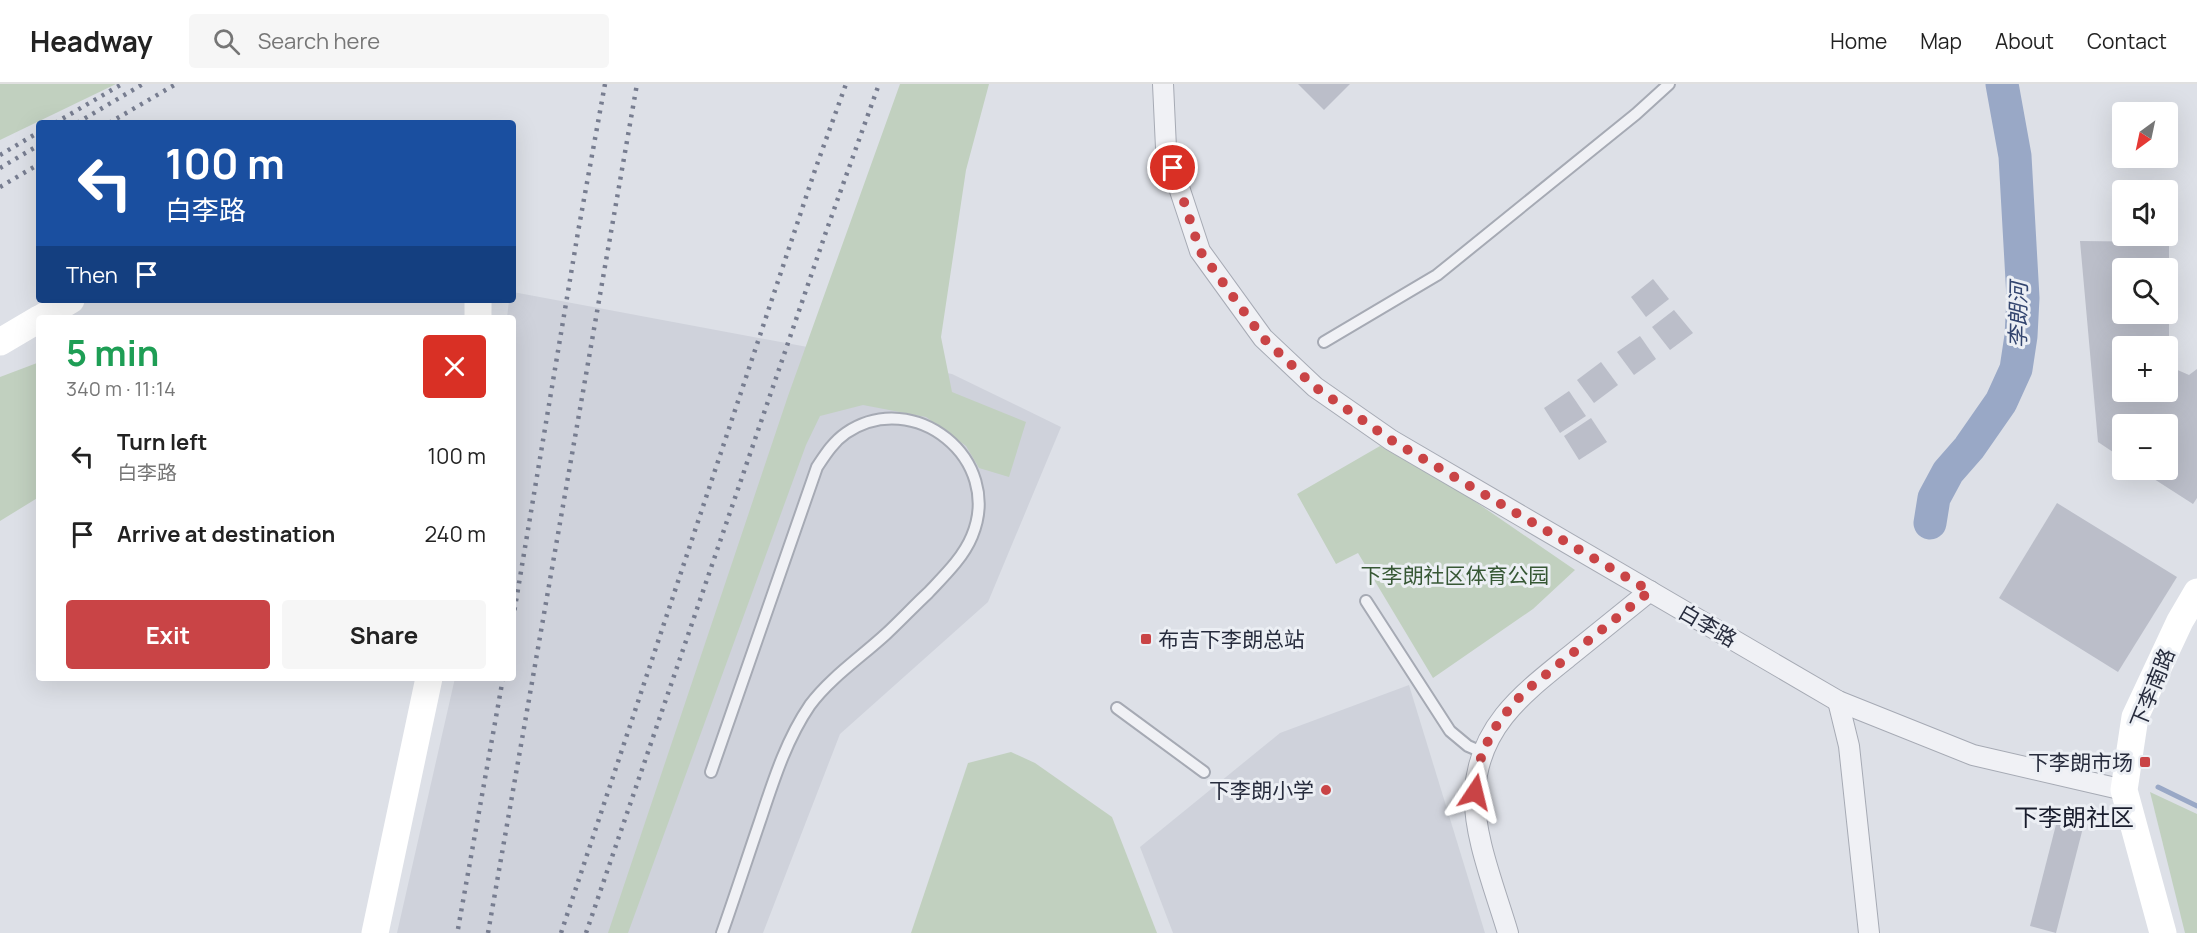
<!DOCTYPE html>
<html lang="en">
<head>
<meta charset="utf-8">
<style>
  :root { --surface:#fff; --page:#f6f6f6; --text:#222; --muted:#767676; --line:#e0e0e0; --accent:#c94446 }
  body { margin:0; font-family:Manrope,"Noto Sans SC",sans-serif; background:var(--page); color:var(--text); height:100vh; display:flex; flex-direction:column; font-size:22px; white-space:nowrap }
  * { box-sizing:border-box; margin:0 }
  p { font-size:20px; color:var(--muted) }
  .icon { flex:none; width:33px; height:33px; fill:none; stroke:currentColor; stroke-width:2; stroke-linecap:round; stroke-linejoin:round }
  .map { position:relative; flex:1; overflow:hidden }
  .side { position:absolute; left:36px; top:231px; width:480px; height:366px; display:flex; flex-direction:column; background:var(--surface); border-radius:6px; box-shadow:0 6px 24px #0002 }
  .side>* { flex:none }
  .top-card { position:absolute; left:36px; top:36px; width:480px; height:183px; border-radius:6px; box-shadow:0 6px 24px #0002; background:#1a4fa0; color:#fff; overflow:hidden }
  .needle { width:39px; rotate:213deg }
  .controls { position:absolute; left:2112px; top:18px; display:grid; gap:12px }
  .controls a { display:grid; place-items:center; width:66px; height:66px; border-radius:6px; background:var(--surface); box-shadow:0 6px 24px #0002; font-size:30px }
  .pin { position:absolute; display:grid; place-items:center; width:51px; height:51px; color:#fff; margin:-26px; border:3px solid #fff; border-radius:50%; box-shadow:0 2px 6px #0007 }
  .me { position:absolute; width:66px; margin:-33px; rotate:10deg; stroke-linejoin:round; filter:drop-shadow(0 0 4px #0008) }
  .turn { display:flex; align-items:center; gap:21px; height:126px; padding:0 30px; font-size:27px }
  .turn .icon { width:78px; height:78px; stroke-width:2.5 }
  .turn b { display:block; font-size:42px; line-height:51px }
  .then { display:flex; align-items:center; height:57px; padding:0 30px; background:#0003; gap:12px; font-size:22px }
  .round { display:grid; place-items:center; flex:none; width:63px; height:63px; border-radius:6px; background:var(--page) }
  .headline { display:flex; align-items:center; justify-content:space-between; height:102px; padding:0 30px }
  h1 { font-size:36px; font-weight:700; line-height:45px; color:#1e9e55 }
  .cta { display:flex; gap:12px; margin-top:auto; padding:12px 30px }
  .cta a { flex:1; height:69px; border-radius:6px; background:var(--accent); color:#fff; font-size:24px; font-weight:700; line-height:69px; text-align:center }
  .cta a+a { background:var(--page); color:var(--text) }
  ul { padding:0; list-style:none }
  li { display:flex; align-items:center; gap:18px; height:78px; padding:0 30px }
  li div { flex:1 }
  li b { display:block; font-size:22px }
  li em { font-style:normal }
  header { display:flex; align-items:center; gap:36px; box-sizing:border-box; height:84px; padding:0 30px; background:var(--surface); border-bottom:2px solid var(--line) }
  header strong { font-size:28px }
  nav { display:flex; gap:33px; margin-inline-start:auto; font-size:21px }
  .search { width:420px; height:54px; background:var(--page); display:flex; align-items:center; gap:15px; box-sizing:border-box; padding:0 21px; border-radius:6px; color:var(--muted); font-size:22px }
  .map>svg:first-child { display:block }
  .built { fill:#cfd2db }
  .green { fill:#c1d0bf }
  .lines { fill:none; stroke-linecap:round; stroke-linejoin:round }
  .stream { stroke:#99a8c6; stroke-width:5 }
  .river { stroke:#99a8c6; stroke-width:33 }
  .building { fill:#bbbec9; fill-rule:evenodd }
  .lane-casing { stroke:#a6aab4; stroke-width:14 }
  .street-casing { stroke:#a6aab4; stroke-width:22 }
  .lane { stroke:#f0f1f5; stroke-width:10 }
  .street { stroke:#f0f1f5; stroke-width:20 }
  .secondary { stroke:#fff; stroke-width:27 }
  .rail { stroke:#777d90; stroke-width:4.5; stroke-dasharray:3 6; stroke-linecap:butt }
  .route { stroke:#c94446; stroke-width:10; stroke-dasharray:0 18 }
  .poi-dot { fill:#c94446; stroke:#eceff4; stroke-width:2 }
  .labels { text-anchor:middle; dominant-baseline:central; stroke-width:6; stroke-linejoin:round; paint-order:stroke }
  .park-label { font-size:21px; fill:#375835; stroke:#eceff4 }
  .street-label { font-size:21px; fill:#272c3d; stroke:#eceff4 }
  .poi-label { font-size:21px; fill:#272c3d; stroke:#eceff4; text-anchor:end }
  .water-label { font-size:22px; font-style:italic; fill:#33456f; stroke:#eceff4 }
  .quarter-label { font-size:24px; fill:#191d2d; stroke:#eceff4 }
</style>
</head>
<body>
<header>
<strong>Headway</strong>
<div class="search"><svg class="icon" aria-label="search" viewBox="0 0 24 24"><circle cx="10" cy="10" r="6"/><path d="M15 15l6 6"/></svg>Search here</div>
<nav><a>Home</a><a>Map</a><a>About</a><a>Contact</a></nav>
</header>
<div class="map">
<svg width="2197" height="849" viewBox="0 0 2197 849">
  <rect width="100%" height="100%" fill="#dde0e7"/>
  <g class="built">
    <polygon points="513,208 952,290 1061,343 988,518 840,650 763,849 397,849 455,594 513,594 513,234 507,234 509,216 513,216"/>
    <polygon points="1409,601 1485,849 1173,849 1140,763 1280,649"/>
  </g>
  <g class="green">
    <polygon points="0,0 116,0 0,56"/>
    <polygon points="900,0 989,0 966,86 941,253 952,308 1026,338 1009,393 979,384 966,362 926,333 863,321 820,332 806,361 628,849 608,849 788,312"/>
    <polygon points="37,279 39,315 39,413 0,437 0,293"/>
    <polygon points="1380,362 1467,412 1575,486 1533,525 1433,594 1358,469 1336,480 1297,410"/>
    <polygon points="1011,668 1035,679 1112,733 1157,849 911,849 968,679"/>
    <polygon points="2150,708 2197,730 2197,849 2185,849"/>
  </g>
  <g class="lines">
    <polyline class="stream" points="2158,703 2197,722"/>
    <polyline class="river" points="1930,439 1934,414 1948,388 1969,364 2001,318 2016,285 2021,252 2023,214 2015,72 2002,0"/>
  </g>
  <g class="building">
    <polygon points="1298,0 1350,0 1324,26"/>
    <path d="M 2080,157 L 2169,158 L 2169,184 L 2122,184 L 2122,230 L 2169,230 L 2169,254 L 2173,284 L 2189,291 L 2197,285 L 2197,414 L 2193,420 L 2140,386 L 2168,386 L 2168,340 L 2122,340 L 2122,374 L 2098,358 ZM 2122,262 L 2168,262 L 2168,308 L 2122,308 Z"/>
    <polygon points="1653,195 1669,215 1646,233 1631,213"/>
    <polygon points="1674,226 1693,249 1670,266 1652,243"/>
    <polygon points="1640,252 1656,275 1634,291 1617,268"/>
    <polygon points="1601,278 1618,301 1594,319 1577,296"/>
    <polygon points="1569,307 1586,332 1560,349 1544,324"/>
    <polygon points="1591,334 1607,358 1579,376 1564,352"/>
    <polygon points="2057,419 2177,493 2118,588 1999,514"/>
    <polygon points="2060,725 2086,732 2056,849 2030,842"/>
  </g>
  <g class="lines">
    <defs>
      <g id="lane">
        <polyline points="1324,258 1437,191 1636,30 1669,0"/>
        <polyline points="1366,517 1450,647 1468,662 1482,668"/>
        <polyline points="1117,624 1204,688"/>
        <path d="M 711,688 L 817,383 C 825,371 833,358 846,349 C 914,303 1004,375 972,452 C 963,474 944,492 928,509 C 914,522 900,537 886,550 C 861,573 830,594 810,621 C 786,656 773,698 760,737 C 747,775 735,812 722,849"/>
      </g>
      <g id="street">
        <polyline points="1163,0 1166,64 1200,167 1263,254 1315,303 1391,356 1838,617 1973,671 2124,706"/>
        <polyline points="1838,617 1849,662 1869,849"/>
        <path d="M 1508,849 C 1496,808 1472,749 1475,707 C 1479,641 1525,608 1572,570 C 1598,549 1624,528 1650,507"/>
      </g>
    </defs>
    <use href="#lane" class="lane-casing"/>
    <use href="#street" class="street-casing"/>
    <use href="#lane" class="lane"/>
    <use href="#street" class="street"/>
    <g class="secondary">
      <polyline points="478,216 478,234"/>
      <polyline points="41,234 71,216"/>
      <polyline points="0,258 39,235"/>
      <polyline points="375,849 429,594"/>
      <polyline points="2163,849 2124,706 2135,633 2180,537 2197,508"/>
    </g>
    <g class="rail">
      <polyline points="55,39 122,0"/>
      <polyline points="77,39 143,0"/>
      <polyline points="109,39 176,0"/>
      <polyline points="0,71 39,48"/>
      <polyline points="0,84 39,61"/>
      <polyline points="0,103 39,80"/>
      <polyline points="513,535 578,148 605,0"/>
      <polyline points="458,845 503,594"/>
      <polyline points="488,849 637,0"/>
      <polyline points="561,849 815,86 846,0"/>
      <polyline points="586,849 827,145 879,0"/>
    </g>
  </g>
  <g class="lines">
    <polyline class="route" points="1173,84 1200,167 1263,254 1315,303 1391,356 1650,507 1523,609 1499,637 1482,668 1475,708"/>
  </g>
  <g class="poi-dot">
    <rect x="1140" y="549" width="12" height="12" rx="3"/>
    <rect x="2139" y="672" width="12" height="12" rx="3"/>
    <circle cx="1326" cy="706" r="6"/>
  </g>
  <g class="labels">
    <g class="park-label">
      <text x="1455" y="491">下李朗社区体育公园</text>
    </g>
    <g class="street-label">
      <text transform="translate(1708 541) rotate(30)">白李路</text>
      <text transform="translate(2152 604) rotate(-68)">下李南路</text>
    </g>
    <g class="poi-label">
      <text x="1158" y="555" text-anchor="start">布吉下李朗总站</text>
      <text x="2133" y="678">下李朗市场</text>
      <text x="1314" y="706">下李朗小学</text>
    </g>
    <g class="water-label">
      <text transform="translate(2018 231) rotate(-89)">李朗河</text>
    </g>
    <g class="quarter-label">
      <text x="2074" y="732">下李朗社区</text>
    </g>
  </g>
</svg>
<div class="controls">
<a><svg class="needle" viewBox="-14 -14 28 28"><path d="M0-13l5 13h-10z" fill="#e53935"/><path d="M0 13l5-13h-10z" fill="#767676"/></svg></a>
<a><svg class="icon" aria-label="sound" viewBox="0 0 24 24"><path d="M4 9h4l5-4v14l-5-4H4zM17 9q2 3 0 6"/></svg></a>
<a><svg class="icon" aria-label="search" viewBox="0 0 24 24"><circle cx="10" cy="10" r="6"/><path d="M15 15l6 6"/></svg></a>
<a>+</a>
<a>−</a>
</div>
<div class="pin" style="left:1173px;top:84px;background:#d93025"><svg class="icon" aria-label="arrive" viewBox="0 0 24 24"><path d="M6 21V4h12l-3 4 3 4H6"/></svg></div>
<svg class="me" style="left:1475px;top:708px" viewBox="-20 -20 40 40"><path d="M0-17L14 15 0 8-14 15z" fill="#c94446" stroke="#fff" stroke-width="4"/></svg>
<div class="top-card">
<div class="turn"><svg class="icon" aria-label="left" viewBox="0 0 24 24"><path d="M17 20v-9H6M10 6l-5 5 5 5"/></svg><div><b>100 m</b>白李路</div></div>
<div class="then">Then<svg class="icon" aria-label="arrive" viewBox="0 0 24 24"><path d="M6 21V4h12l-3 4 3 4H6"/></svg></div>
</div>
<section class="side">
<div class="headline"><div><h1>5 min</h1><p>340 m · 11:14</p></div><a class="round" style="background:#d93025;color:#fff"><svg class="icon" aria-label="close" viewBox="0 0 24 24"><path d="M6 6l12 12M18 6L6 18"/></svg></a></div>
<ul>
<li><svg class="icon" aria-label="left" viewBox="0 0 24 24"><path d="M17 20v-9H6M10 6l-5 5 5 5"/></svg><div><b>Turn left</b><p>白李路</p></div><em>100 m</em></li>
<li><svg class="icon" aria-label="arrive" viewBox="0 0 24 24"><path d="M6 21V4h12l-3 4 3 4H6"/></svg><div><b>Arrive at destination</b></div><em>240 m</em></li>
</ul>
<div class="cta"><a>Exit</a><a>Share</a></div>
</section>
</div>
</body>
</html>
